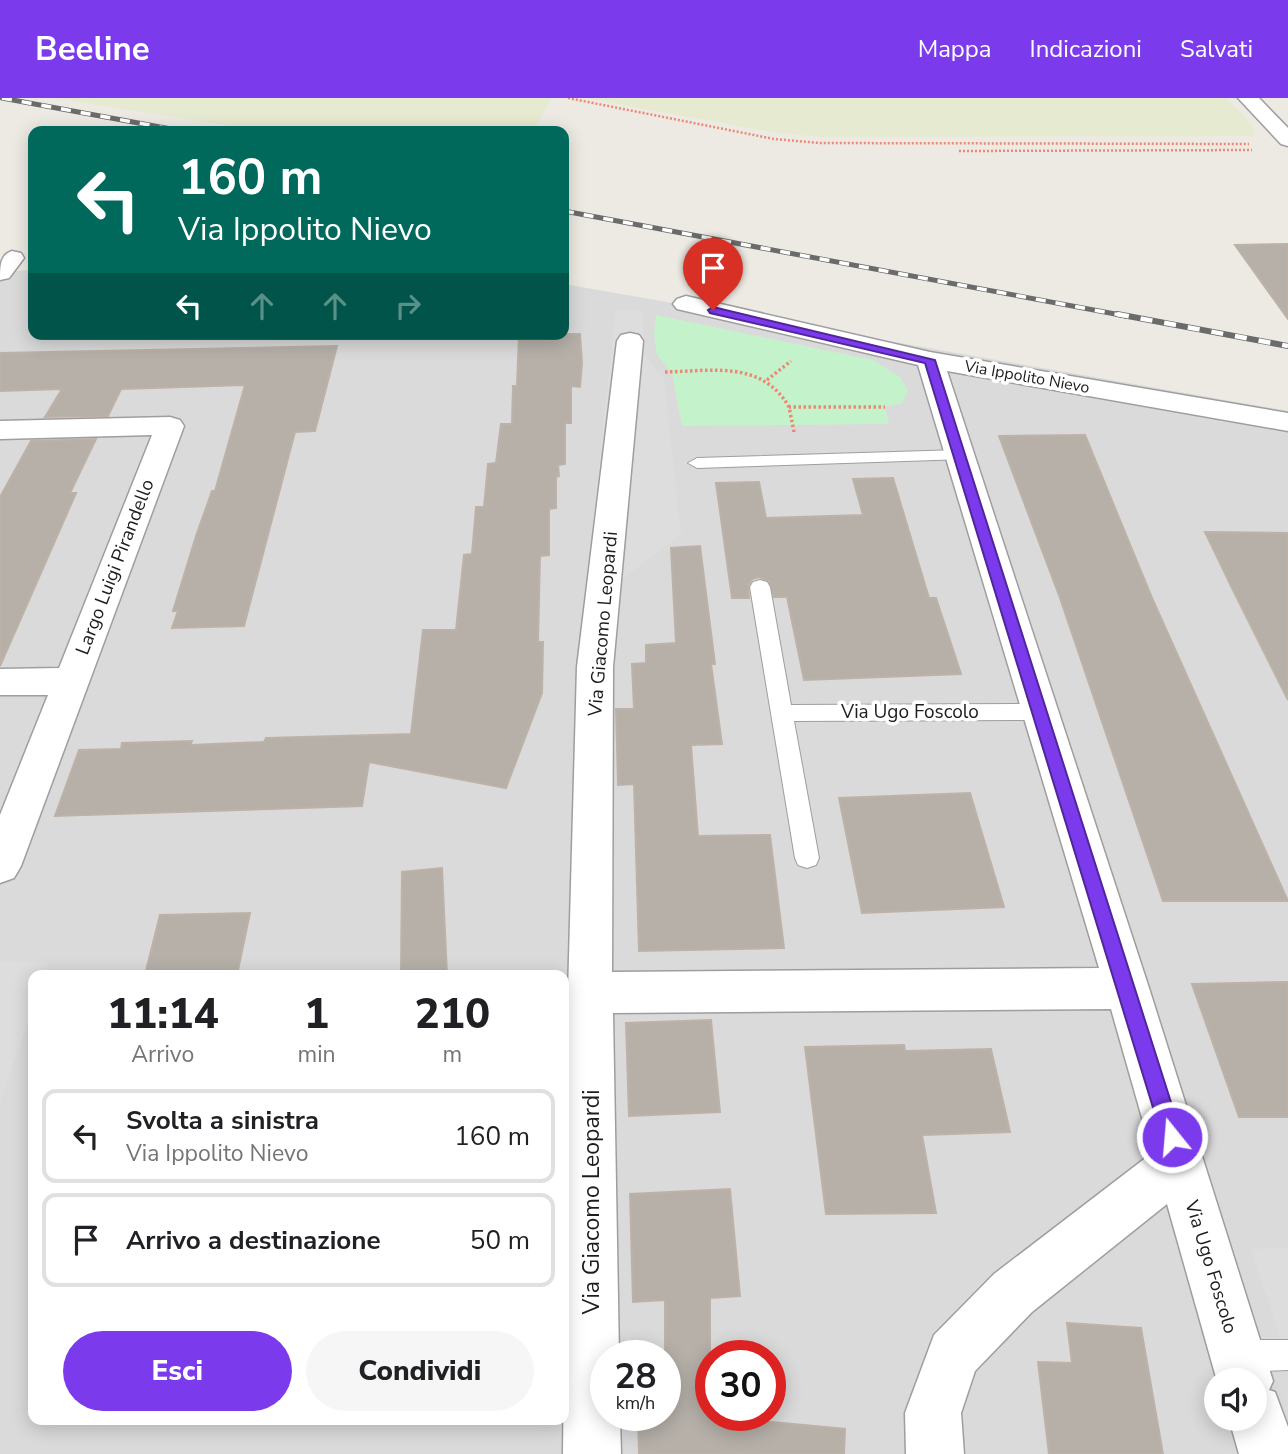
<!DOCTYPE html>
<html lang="it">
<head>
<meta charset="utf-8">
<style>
  :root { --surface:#fff; --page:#f6f6f6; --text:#202124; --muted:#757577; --line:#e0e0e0; --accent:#7c3aed }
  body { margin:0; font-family:"Nunito Sans",sans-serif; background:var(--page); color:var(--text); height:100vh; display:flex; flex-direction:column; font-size:26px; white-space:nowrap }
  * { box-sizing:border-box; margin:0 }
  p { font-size:23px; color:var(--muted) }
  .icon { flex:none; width:38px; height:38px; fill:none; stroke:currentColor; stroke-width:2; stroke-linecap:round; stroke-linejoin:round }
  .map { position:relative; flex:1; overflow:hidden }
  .sheet { position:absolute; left:28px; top:872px; width:541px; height:455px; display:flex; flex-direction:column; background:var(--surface); border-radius:14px; box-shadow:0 4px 18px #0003 }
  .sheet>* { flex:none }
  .guide { position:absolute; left:28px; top:28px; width:541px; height:214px; border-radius:14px; box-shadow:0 4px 18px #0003; background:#00695c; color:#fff; overflow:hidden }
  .tools { position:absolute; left:1204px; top:1270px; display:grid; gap:14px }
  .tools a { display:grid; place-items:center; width:63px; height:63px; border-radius:50%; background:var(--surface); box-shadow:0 4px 18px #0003; font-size:35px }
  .speed { position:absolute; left:590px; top:1242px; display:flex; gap:14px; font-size:35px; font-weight:700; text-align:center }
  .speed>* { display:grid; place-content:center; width:91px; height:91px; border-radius:50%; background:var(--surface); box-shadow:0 4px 18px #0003; line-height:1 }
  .speed small { font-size:18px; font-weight:400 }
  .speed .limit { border:10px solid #d22; background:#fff; color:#111 }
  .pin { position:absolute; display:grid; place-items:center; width:60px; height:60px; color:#fff; margin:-72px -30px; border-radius:50% 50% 50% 0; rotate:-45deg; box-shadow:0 0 7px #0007 }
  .pin .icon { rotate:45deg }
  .me { position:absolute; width:77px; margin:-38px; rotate:343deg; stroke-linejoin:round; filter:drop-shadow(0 0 5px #0008) }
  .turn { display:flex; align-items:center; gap:24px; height:147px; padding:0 35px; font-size:32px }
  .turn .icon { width:91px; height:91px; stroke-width:2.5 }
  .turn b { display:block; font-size:49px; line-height:60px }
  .lanes { display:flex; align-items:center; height:66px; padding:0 35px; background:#0003; justify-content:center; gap:35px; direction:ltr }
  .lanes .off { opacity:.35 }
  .eta { display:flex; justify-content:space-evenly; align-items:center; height:119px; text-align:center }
  .eta b { font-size:42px; font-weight:800; line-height:49px }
  .cta { display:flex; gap:14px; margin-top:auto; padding:14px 35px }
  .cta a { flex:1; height:80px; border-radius:42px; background:var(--accent); color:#fff; font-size:28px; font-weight:800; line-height:80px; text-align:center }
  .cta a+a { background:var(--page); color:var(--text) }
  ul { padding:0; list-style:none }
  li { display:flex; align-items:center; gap:21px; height:94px; margin:0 14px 10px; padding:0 21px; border:4px solid var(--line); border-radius:14px }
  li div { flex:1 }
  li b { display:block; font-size:26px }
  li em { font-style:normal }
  header { display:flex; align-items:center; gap:42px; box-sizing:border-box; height:98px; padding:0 35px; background:var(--accent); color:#fff }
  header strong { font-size:33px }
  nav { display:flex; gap:38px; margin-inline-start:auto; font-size:24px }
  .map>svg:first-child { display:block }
  .residential { fill:#dbdada; fill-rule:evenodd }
  .farmland { fill:#e6ead0 }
  .park { fill:#c4f3cb }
  .parking { fill:#ddd }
  .building { fill:#b6b0a9; stroke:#bdb2a7; stroke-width:2 }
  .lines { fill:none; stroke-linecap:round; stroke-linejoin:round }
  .lane-casing { stroke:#9e9e9e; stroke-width:2 }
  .street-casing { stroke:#9e9e9e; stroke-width:3 }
  .path-far1 { stroke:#eb8976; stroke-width:2.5; stroke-dasharray:2 2; stroke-linecap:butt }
  .path { stroke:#eb8976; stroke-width:3.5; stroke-dasharray:2.5 2.5; stroke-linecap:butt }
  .lane { fill:#fff; fill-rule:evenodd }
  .street { fill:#fff; fill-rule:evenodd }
  .rail-far1-casing { stroke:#6b6b6b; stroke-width:5 }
  .rail-casing { stroke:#6b6b6b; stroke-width:6 }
  .rail-far1 { stroke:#fff; stroke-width:3.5; stroke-dasharray:10; stroke-linecap:butt }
  .rail { stroke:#fff; stroke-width:4.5; stroke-dasharray:12; stroke-linecap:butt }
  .route { fill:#7c3aed; stroke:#51269a; stroke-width:2 }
  .labels { text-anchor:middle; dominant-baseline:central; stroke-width:7; stroke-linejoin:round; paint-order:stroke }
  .far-street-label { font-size:16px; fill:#1d1d1d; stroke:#fff }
  .street-label { font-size:19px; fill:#1d1d1d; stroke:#fff }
  .near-street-label { font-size:23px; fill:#1d1d1d; stroke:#fff }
</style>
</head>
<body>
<header>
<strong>Beeline</strong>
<nav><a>Mappa</a><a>Indicazioni</a><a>Salvati</a></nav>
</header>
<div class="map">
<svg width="1288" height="1356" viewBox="0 0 1288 1356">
  <rect width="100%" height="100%" fill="#edeae3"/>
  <path class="residential" d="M 33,172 L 33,236 L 564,236 L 564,186 L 1288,313 L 1288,1356 L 0,1356 L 0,174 ZM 33,877 L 564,877 L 564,1321 L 33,1321 ZM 606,1258 L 665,1258 L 665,1318 L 606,1318 ZM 710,1258 L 770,1258 L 770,1318 L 710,1318 ZM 1216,1283 L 1255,1283 L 1255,1321 L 1216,1321 Z"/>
  <g class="farmland">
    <polygon points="53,0 552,0 533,33 264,33"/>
    <polygon points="585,0 1226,0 1253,28 1255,38 822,39 777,35"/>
  </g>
  <polygon class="park" points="656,217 873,262 900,279 908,293 902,305 885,309 889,326 682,328 672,275 657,257 654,237"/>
  <g class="parking">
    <polygon points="616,212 642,212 644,257 664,281 681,437 605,494 585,494"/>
    <polygon points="0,863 49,864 45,877 33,877 33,910 0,1005"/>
    <polygon points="1288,1150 1288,1263 1251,1151"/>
  </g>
  <g class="building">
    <polygon points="1288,146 1288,221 1235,147"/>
    <polygon points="519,236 580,236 582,265 580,289 571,288 571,325 565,325 565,366 558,367 559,378 556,379 556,410 549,411 549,457 540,458 538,544 543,544 542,595 506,690 369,664 362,708 55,718 79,652 121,651 122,645 192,643 190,647 264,644 266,640 411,636 423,532 456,532 464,457 472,456 476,409 484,409 488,366 496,365 501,326 512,326 513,288 517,288"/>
    <polygon points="337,248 315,333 295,334 244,528 172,530 178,513 173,513 196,438 212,393 215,393 245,287 121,291 108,318 45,319 62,291 0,293 0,255"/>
    <polygon points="1085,337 1152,500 1288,803 1163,803 1060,500 999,338"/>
    <polygon points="96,341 70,395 76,395 0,568 0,399 31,343"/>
    <polygon points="893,380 929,500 936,500 961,576 804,582 787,499 774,499 769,483 759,479 752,481 748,488 749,500 732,500 716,385 759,384 766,420 863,417 853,381"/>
    <polygon points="1205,434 1288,435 1288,602 1232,490"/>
    <polygon points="700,448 715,566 711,566 722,646 691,647 698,738 770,737 784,850 639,853 634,686 618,687 616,611 634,611 632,566 646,565 646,547 676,545 671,450"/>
    <polygon points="970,695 1004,809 862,815 839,700"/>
    <polygon points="442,770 447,877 401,877 402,774"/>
    <polygon points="250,815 237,877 145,877 160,817"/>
    <polygon points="1288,884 1288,1019 1239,1019 1192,886"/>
    <polygon points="711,922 720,1014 629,1018 626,925"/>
    <polygon points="904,947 905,953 991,951 1010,1034 922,1037 936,1115 826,1116 805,949"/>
    <polygon points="730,1091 740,1198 710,1200 710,1318 845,1331 844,1356 639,1356 638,1318 665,1318 665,1202 633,1204 630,1096"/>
    <polygon points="1067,1225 1141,1230 1163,1356 1049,1356 1038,1264 1072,1265"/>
  </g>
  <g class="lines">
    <defs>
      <g id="lane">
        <polygon points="960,352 966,353 969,357 966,361 697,370 688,365 697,360"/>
        <polygon points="760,482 767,484 770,489 791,607 1040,606 1048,608 1051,614 1048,620 1040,622 794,623 819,760 816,767 807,770 798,767 795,760 750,489 753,484"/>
        <polygon points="1238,1242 1288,1242 1288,1272 1238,1274 1227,1269 1222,1258 1227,1247"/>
      </g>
      <g id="street">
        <polygon points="1238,0 1259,0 1288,30 1288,48 1281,46"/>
        <path d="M 12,153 L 21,155 L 24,160 L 9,180 L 0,182 C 0,168 0,157 12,153 Z"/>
        <polygon points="686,198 930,254 1288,315 1288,333 947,273 1149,890 1273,1283 1269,1292 1275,1294 1288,1329 1288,1356 1239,1356 1229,1321 1255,1321 1255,1283 1217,1283 1167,1106 1032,1214 975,1273 961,1315 964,1356 906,1356 905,1315 934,1237 994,1176 1152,1055 1111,911 613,915 619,1258 606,1258 606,1318 620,1318 621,1356 563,1356 568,895 577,569 617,243 621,237 630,235 639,237 643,243 613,569 612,874 1099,870 918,267 677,211 673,206 677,201"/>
        <polygon points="170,319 180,322 184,328 21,768 14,780 0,785 0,717 48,597 0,597 0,571 59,570 152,337 0,341 0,323"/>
      </g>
    </defs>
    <use href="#lane" class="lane-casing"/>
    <use href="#street" class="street-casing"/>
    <g class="path-far1">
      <polyline points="568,0 774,41 820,45 1249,46"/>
      <polyline points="959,53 1252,52"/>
    </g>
    <g class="path">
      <path d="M 665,274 C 712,273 762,262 789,309"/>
      <polyline points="767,282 791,263"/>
      <polyline points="794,334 789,309 885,309"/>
    </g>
    <use href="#lane" class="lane"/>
    <use href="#street" class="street"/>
    <defs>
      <g id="rail-far1">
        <polyline points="2,0 182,33"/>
        <polyline points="564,113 1126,218"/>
      </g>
      <polyline id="rail" points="1117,216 1288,248"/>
    </defs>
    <use href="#rail-far1" class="rail-far1-casing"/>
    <use href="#rail" class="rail-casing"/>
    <use href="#rail-far1" class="rail-far1"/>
    <use href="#rail" class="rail"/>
  </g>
  <polygon class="route" points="713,209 935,262 1182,1039 1179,1046 1172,1049 1165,1046 1162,1039 925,265 710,215 708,212"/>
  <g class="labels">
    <g class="far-street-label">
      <text transform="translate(1027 279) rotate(10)">Via Ippolito Nievo</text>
    </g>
    <g class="street-label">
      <text transform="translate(115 469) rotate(-69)">Largo Luigi Pirandello</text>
      <text transform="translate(603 526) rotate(-85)">Via Giacomo Leopardi</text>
      <text x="910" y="614">Via Ugo Foscolo</text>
      <text transform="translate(1211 1169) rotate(73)">Via Ugo Foscolo</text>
    </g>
    <g class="near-street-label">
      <text transform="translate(591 1104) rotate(-90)">Via Giacomo Leopardi</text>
    </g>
  </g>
</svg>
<div class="tools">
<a><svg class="icon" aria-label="sound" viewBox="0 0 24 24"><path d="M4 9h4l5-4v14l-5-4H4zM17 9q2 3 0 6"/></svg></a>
</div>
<div class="speed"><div>28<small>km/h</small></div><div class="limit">30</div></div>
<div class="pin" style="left:713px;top:212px;background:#d93025"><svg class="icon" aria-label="arrive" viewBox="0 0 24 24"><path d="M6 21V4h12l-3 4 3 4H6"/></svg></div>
<svg class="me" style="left:1172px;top:1039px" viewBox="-20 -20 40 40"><circle r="17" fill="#7c3aed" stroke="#fff" stroke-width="3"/><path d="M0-11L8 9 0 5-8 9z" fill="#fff"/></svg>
<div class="guide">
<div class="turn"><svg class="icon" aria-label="left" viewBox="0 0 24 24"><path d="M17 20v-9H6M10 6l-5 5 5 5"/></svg><div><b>160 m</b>Via Ippolito Nievo</div></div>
<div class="lanes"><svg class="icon" aria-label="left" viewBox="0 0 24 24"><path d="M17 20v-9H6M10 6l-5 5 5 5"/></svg><svg class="icon off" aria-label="ahead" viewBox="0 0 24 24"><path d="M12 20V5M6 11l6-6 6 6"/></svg><svg class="icon off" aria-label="ahead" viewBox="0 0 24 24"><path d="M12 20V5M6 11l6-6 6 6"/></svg><svg class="icon off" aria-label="right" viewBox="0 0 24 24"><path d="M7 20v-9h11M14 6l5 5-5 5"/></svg></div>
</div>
<section class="sheet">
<div class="eta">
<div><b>11:14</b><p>Arrivo</p></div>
<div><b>1</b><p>min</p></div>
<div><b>210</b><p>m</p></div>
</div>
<ul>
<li><svg class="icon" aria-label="left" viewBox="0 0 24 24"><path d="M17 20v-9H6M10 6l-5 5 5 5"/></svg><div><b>Svolta a sinistra</b><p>Via Ippolito Nievo</p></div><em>160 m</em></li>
<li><svg class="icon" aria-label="arrive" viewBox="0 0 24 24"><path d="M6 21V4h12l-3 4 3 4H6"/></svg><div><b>Arrivo a destinazione</b></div><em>50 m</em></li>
</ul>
<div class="cta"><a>Esci</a><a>Condividi</a></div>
</section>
</div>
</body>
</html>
